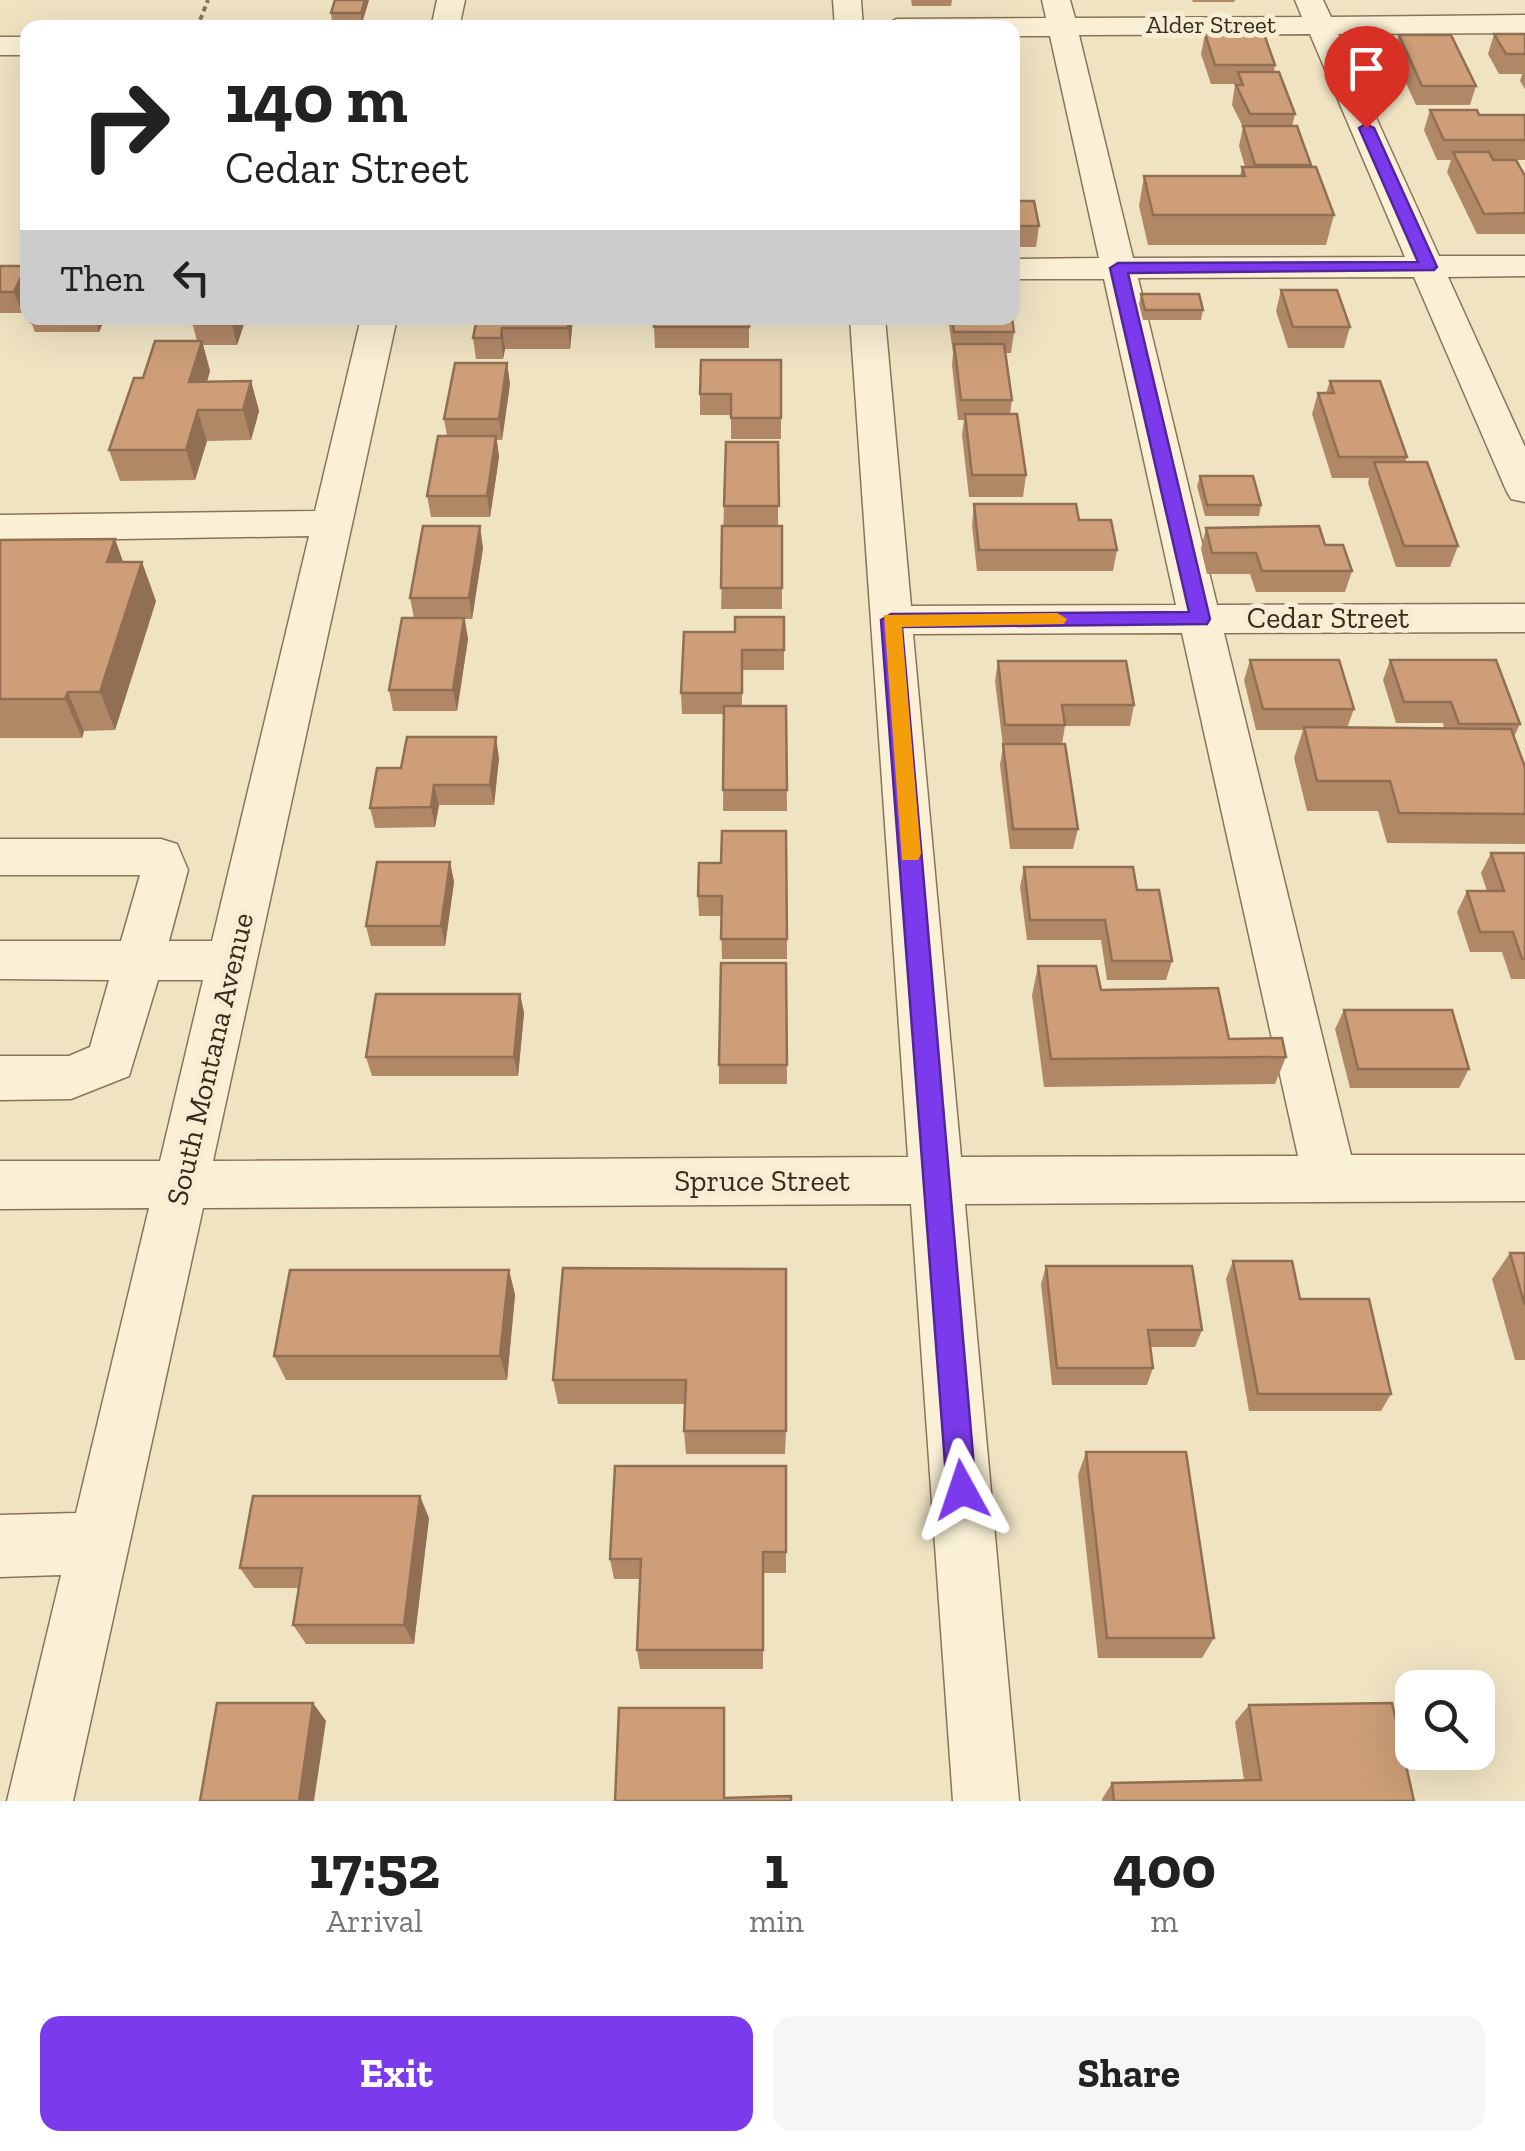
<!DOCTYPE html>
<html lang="en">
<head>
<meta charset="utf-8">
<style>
  :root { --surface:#fff; --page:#f6f6f6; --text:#222; --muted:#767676; --accent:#7c3aed }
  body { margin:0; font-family:"Zilla Slab",serif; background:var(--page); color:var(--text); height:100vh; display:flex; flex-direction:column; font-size:38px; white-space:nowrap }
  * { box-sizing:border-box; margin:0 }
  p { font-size:32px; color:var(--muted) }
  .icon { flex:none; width:55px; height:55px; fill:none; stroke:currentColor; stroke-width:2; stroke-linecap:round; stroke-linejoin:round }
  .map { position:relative; height:1801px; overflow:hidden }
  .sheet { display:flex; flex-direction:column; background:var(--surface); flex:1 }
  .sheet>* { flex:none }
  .hud { position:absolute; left:20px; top:20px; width:1000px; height:305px; border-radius:20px; box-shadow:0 10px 40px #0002; background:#fff; color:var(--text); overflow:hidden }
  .fabs { position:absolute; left:1395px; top:1670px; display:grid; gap:20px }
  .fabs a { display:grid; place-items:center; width:100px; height:100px; border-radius:20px; background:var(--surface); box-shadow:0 10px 40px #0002; font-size:50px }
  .pin { position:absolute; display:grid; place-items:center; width:85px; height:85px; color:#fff; margin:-102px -42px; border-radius:50% 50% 50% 0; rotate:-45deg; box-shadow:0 0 10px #0007 }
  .pin .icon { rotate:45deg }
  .me { position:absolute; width:110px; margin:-55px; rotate:355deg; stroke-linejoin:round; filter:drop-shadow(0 0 8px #0008) }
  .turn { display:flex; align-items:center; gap:35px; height:210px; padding:0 40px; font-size:45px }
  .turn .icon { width:130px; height:130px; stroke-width:2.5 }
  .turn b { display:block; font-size:70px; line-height:85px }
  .then { display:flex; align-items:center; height:95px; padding:0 40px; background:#0003; gap:20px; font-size:38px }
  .eta { display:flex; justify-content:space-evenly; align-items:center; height:170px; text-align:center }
  .eta b { font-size:60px; font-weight:700; line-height:70px }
  .action { display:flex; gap:20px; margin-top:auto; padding:20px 40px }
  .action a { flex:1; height:115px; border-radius:20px; background:var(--accent); color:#fff; font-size:40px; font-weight:700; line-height:115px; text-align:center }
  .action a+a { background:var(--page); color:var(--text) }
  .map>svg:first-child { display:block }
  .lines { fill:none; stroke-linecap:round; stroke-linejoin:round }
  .minor-casing { stroke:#897459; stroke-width:3 }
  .path { stroke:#897459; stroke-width:4; stroke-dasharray:5 4; stroke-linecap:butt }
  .minor { fill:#f9f0d5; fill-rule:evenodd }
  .wall { fill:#b08866 }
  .shaded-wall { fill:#906f53 }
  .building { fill:#cd9e77; stroke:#906f53; stroke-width:2.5 }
  .route { fill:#7c3aed; stroke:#51269a; stroke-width:2.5 }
  .slow { fill:#f59e0b }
  .labels { text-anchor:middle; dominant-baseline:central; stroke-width:10; stroke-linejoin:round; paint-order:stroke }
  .far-street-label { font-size:25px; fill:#382b1d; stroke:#f6edd2 }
  .street-label { font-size:30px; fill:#382b1d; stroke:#f6edd2 }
</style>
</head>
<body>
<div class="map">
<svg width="1525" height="1801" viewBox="0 0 1525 1801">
  <rect width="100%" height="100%" fill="#efe3c2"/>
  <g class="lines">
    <defs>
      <g id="minor">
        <polygon points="437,0 465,0 459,28 431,28"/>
        <polygon points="833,0 861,0 863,28 835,28"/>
        <path d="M 1042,0 L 1070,0 L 1075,18 L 1302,17 L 1295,0 L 1323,0 L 1331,17 L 1525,15 L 1525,33 L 1338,34 L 1439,256 L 1525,256 L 1525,276 L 1448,277 L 1525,447 L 1525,502 L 1511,499 L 1506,490 L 1414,277 L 1138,278 L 1217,605 L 1525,604 L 1525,632 L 1224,633 L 1351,1155 L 1525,1155 L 1525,1201 L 965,1204 L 1019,1801 L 953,1801 L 911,1204 L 203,1208 L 73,1801 L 7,1801 L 61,1575 L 0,1577 L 0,1515 L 76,1513 L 149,1208 L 0,1209 L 0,1161 L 160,1161 L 203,980 L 158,980 L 129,1076 L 71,1099 L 0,1100 L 0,1056 L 69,1056 L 90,1047 L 109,980 L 0,979 L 0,941 L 121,941 L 140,875 L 0,875 L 0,839 L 161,839 L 177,844 L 188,870 L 169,941 L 212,941 L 309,536 L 0,541 L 0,515 L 315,511 L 361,318 L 397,318 L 213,1161 L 908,1157 L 850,318 L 885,318 L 911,606 L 1176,605 L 1104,279 L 1012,279 L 1012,259 L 1099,258 L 1050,36 L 1012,36 L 1012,28 L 882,28 L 896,19 L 1046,18 ZM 1310,34 L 1405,257 L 1133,258 L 1079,35 ZM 1182,633 L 1298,1156 L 961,1157 L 913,634 Z"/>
        <rect x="0" y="37" width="28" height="18"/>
      </g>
    </defs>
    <use href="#minor" class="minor-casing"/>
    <polyline class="path" points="197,28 208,0"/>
    <use href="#minor" class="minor"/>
  </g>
  <g class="wall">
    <polygon points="369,0 362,23 332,23 331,13"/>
    <polygon points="911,0 952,0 951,6 912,6"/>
    <polygon points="1192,0 1235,0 1234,2 1193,2"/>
    <polygon points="1205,34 1275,65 1274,72 1295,114 1292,126 1334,215 1326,245 1148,245 1139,206 1144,176 1240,176 1242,167 1245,167 1239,146 1243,127 1232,105 1235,84 1211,84 1201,54"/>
    <polygon points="1494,34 1525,34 1525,89 1520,81 1522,74 1499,74 1488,54"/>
    <polygon points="1399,35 1476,86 1470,105 1416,105 1393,55"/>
    <polygon points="1430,110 1479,115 1525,115 1525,160 1517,160 1525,176 1525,234 1477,234 1447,172 1451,160 1437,160 1424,130"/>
    <polygon points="1012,201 1039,226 1036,247 1012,247"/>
    <polygon points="0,266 26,266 28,301 22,313 0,313"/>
    <polygon points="1281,290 1350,327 1344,348 1288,348 1276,311"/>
    <polygon points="1141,294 1203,310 1201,320 1143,320 1139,304"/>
    <polygon points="105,318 99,332 35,332 31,322"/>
    <polygon points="176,318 246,318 237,345 203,345 210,371 207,382 251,381 259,411 251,440 207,441 195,480 120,481 109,450 143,378 197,341 192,322 178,322"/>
    <polygon points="477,318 573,318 570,349 505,349 503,359 476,359 473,338"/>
    <polygon points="749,318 749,348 655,348 654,327"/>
    <polygon points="948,318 1012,318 1014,332 1011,353 1005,353 1012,400 1010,414 1026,475 1023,497 969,497 962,435 964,420 958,420 952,365 953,353"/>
    <polygon points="781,360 781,439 731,439 731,415 700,415 700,394"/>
    <polygon points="507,363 510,384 502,440 497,440 499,457 490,517 431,517 427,496 447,436 444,419"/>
    <polygon points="1330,381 1407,457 1405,462 1458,546 1450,567 1396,567 1368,483 1369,478 1332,478 1312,414 1318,393 1326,393"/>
    <polygon points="778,442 778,526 782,526 782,609 721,609 724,506"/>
    <polygon points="1200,476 1261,505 1259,516 1205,516 1197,486"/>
    <polygon points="974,504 1079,520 1117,550 1113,571 977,571 972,525"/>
    <polygon points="1206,528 1325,545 1352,571 1345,592 1256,592 1250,574 1207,574 1201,549"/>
    <polygon points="115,539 123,562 156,601 115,730 84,731 82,738 0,738 0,540"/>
    <polygon points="483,548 472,619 465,619 468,639 457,711 393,711 389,690 414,618 410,598"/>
    <polygon points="784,617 784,670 742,670 742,706 786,706 787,811 723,811 724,714 682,714 681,693 735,632"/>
    <polygon points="1250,660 1354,709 1347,728 1444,728 1443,723 1396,723 1383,680 1390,660 1520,724 1514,737 1525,767 1525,844 1387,843 1378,811 1307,811 1294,758 1303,730 1256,730 1244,680"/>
    <polygon points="998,661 1134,705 1130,726 1065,726 1062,744 1078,829 1073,849 1010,849 1000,765 1003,746 995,681"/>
    <polygon points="499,758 494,805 439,805 435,827 375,828 370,808 401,768"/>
    <polygon points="786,831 787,959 722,959 721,916 699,916 698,896 721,863"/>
    <polygon points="1491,853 1525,853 1525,979 1511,979 1502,952 1470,952 1457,912 1467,891 1487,891 1481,873"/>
    <polygon points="450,862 454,882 445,946 371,946 366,926"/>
    <polygon points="1024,867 1137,890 1172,961 1166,980 1107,980 1101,940 1027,940 1020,887"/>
    <polygon points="786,963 787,1084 719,1084 719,1065"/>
    <polygon points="1038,966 1229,1039 1286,1057 1275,1084 1044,1087 1032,995"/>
    <polygon points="520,994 524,1013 518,1076 372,1076 366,1057"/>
    <polygon points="1344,1010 1469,1069 1459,1088 1350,1088 1335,1029"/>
    <polygon points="1510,1253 1525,1253 1525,1360 1515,1360 1492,1279"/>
    <polygon points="1233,1261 1300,1299 1391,1394 1381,1411 1249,1411 1226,1279"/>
    <polygon points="1046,1266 1202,1330 1195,1347 1150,1347 1153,1368 1147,1385 1052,1385 1041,1284"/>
    <polygon points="563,1268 786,1431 785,1454 686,1454 684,1431 685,1404 558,1404 553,1380"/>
    <polygon points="509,1270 515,1295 507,1380 286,1380 274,1356"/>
    <polygon points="1086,1452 1214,1638 1202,1658 1098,1658 1078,1475"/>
    <polygon points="615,1466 786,1552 786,1573 763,1573 763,1669 640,1669 637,1650 640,1579 614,1579 610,1559"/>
    <polygon points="429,1518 414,1644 306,1644 293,1625 299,1588 254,1588 240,1568"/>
    <polygon points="1249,1705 1414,1801 1102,1801 1102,1799 1112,1783 1244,1780 1235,1722"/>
  </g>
  <g class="shaded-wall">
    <polygon points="365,0 369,0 362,23 361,13"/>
    <polygon points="26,266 28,301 22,313 14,292"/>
    <polygon points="98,318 105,318 99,332 96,322"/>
    <polygon points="234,318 246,318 237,345 232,324"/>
    <polygon points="569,318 573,318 570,349 568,328"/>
    <polygon points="502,328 505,349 503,359 501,338"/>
    <polygon points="202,341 210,371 198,412 207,441 195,480 186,450 189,382"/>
    <polygon points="507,363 510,384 502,440 499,419"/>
    <polygon points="251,381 259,411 251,440 243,410"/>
    <polygon points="496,436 499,457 490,517 487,496"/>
    <polygon points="480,526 483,548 472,619 469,598"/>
    <polygon points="115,539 129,579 107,562"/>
    <polygon points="142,562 156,601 115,730 100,692"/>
    <polygon points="464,618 468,639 457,711 453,690"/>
    <polygon points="68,692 84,731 82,738 65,699"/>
    <polygon points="496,737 499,758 494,805 490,785"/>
    <polygon points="434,785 439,805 435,827 431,807"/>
    <polygon points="450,862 454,882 445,946 441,926"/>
    <polygon points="520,994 524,1013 518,1076 514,1057"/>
    <polygon points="509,1270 515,1295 507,1380 500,1356"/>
    <polygon points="420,1496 429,1518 414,1644 404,1625"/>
    <polygon points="313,1703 326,1721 314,1801 299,1801"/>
  </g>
  <g class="building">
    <polygon points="335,0 365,0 361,13 331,13"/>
    <polygon points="1205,34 1264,34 1275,65 1215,65"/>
    <polygon points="1494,34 1525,34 1525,54 1506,54"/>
    <polygon points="1399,35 1451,35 1476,86 1422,86"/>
    <polygon points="1238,72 1279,72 1295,114 1250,114 1236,85 1243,85"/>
    <polygon points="1430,110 1477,110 1479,115 1525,115 1525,140 1444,140"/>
    <polygon points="1243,126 1297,126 1311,165 1255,165"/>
    <polygon points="1453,152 1489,152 1493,160 1516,160 1525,176 1525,213 1484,214"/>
    <polygon points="1242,167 1316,167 1334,215 1153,215 1144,176 1245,176"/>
    <polygon points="1012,201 1034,201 1039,226 1012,226"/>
    <polygon points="0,266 26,266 14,292 0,292"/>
    <polygon points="1281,290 1337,290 1350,327 1293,327"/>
    <polygon points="1141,294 1199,294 1203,310 1145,310"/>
    <polygon points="33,318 98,318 96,322 31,322"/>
    <polygon points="194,318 234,318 232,324 192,324"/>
    <polygon points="477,318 569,318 568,328 502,328 501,338 473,338"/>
    <rect x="654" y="318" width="95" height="9"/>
    <polygon points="952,318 1012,318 1014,332 954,332"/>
    <polygon points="155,341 202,341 189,382 251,381 243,410 198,410 186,450 109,450 134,378 143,378"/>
    <polygon points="954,344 1004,344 1012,400 961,400"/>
    <polygon points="701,360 781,360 781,418 731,418 731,394 700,394"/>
    <polygon points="455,363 507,363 499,419 444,419"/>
    <polygon points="1330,381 1380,381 1407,457 1339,457 1318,393 1334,393"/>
    <polygon points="965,414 1017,414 1026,475 972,475"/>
    <polygon points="438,436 496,436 487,496 427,496"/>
    <polygon points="726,442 778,442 779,506 724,506"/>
    <polygon points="1374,462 1427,462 1458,546 1404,546"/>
    <polygon points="1200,476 1253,476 1261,505 1207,505"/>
    <polygon points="974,504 1076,504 1079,520 1111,520 1117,550 979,550"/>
    <polygon points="423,526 480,526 469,598 410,598"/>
    <polygon points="722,526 782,526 782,588 721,588"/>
    <polygon points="1319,526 1325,545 1343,545 1352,571 1262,571 1256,553 1212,553 1206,528"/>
    <polygon points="115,539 107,562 142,562 100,692 68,692 65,699 0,699 0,540"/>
    <polygon points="735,617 784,617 784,650 742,650 742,693 681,693 684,632 735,632"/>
    <polygon points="402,618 464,618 453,690 389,690"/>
    <polygon points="1250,660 1339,660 1354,709 1263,709"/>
    <polygon points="1390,660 1496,660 1520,724 1459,724 1451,702 1404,702"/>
    <polygon points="998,661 1126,661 1134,705 1062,705 1065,725 1005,725"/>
    <polygon points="724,706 786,706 787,790 723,790"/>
    <polygon points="1304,727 1511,729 1525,767 1525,814 1399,813 1390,781 1317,781"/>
    <polygon points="407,737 496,737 490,785 434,785 431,807 370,808 377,768 401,768"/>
    <polygon points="1003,744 1065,744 1078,829 1013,829"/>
    <polygon points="722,831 786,831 787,939 721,939 722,896 698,896 699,863 721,863"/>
    <polygon points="1491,853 1525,853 1525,959 1522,959 1513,932 1480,932 1467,891 1504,891"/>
    <polygon points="377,862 450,862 441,926 366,926"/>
    <polygon points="1024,867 1133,867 1137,890 1159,890 1172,961 1112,961 1105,920 1030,920"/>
    <polygon points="721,963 786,963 787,1065 719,1065"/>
    <polygon points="1038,966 1096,966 1101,990 1218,988 1229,1039 1282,1038 1286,1057 1051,1059"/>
    <polygon points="376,994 520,994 514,1057 366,1057"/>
    <polygon points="1344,1010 1452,1010 1469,1069 1358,1069"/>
    <polygon points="1510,1253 1525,1253 1525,1306"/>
    <polygon points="1233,1261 1292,1261 1300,1299 1369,1299 1391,1394 1258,1394"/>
    <polygon points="1046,1266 1192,1266 1202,1330 1148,1330 1153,1368 1057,1368"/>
    <polygon points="563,1268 786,1269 786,1431 684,1431 686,1380 553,1380"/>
    <polygon points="290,1270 509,1270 500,1356 274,1356"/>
    <polygon points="1086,1452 1186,1452 1214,1638 1107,1638"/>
    <polygon points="615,1466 786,1466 786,1552 763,1552 763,1650 637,1650 641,1559 610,1559"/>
    <polygon points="253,1496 420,1496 404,1625 293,1625 302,1568 240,1568"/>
    <polygon points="217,1703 313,1703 299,1801 200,1801"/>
    <polygon points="1392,1703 1414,1801 1114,1801 1112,1783 1261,1780 1249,1705"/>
    <polygon points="619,1708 724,1708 724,1798 791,1796 791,1801 615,1801"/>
  </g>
  <polygon class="route" points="1366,124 1374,128 1437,267 1434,270 1128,273 1210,619 1207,624 902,627 976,1490 972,1501 962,1505 951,1501 947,1490 881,620 891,614 1189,612 1110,268 1118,263 1418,262 1359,128"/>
  <polygon class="slow" points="1057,613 1067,619 1064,624 902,627 921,854 918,860 902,860 884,615"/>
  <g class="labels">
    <g class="far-street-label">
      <text x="1211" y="24">Alder Street</text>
    </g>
    <g class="street-label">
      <text x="1328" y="618">Cedar Street</text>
      <text transform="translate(210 1059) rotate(-77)">South Montana Avenue</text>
      <text x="762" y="1181">Spruce Street</text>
    </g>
  </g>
</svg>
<div class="fabs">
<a><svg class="icon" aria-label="search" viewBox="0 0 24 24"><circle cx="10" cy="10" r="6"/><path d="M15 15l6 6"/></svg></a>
</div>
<div class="pin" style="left:1366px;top:128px;background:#d93025"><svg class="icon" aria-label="arrive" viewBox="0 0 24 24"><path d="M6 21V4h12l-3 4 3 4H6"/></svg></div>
<svg class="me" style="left:962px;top:1490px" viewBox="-20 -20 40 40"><path d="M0-17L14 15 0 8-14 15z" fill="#7c3aed" stroke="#fff" stroke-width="4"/></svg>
<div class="hud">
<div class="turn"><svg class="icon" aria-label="right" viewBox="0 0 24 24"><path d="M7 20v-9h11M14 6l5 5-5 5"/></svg><div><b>140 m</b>Cedar Street</div></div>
<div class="then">Then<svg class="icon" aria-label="left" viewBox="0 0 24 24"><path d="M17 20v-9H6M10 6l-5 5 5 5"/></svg></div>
</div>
</div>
<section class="sheet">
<div class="eta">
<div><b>17:52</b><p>Arrival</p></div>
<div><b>1</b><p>min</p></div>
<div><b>400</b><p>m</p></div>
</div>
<div class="action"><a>Exit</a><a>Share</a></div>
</section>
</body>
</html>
